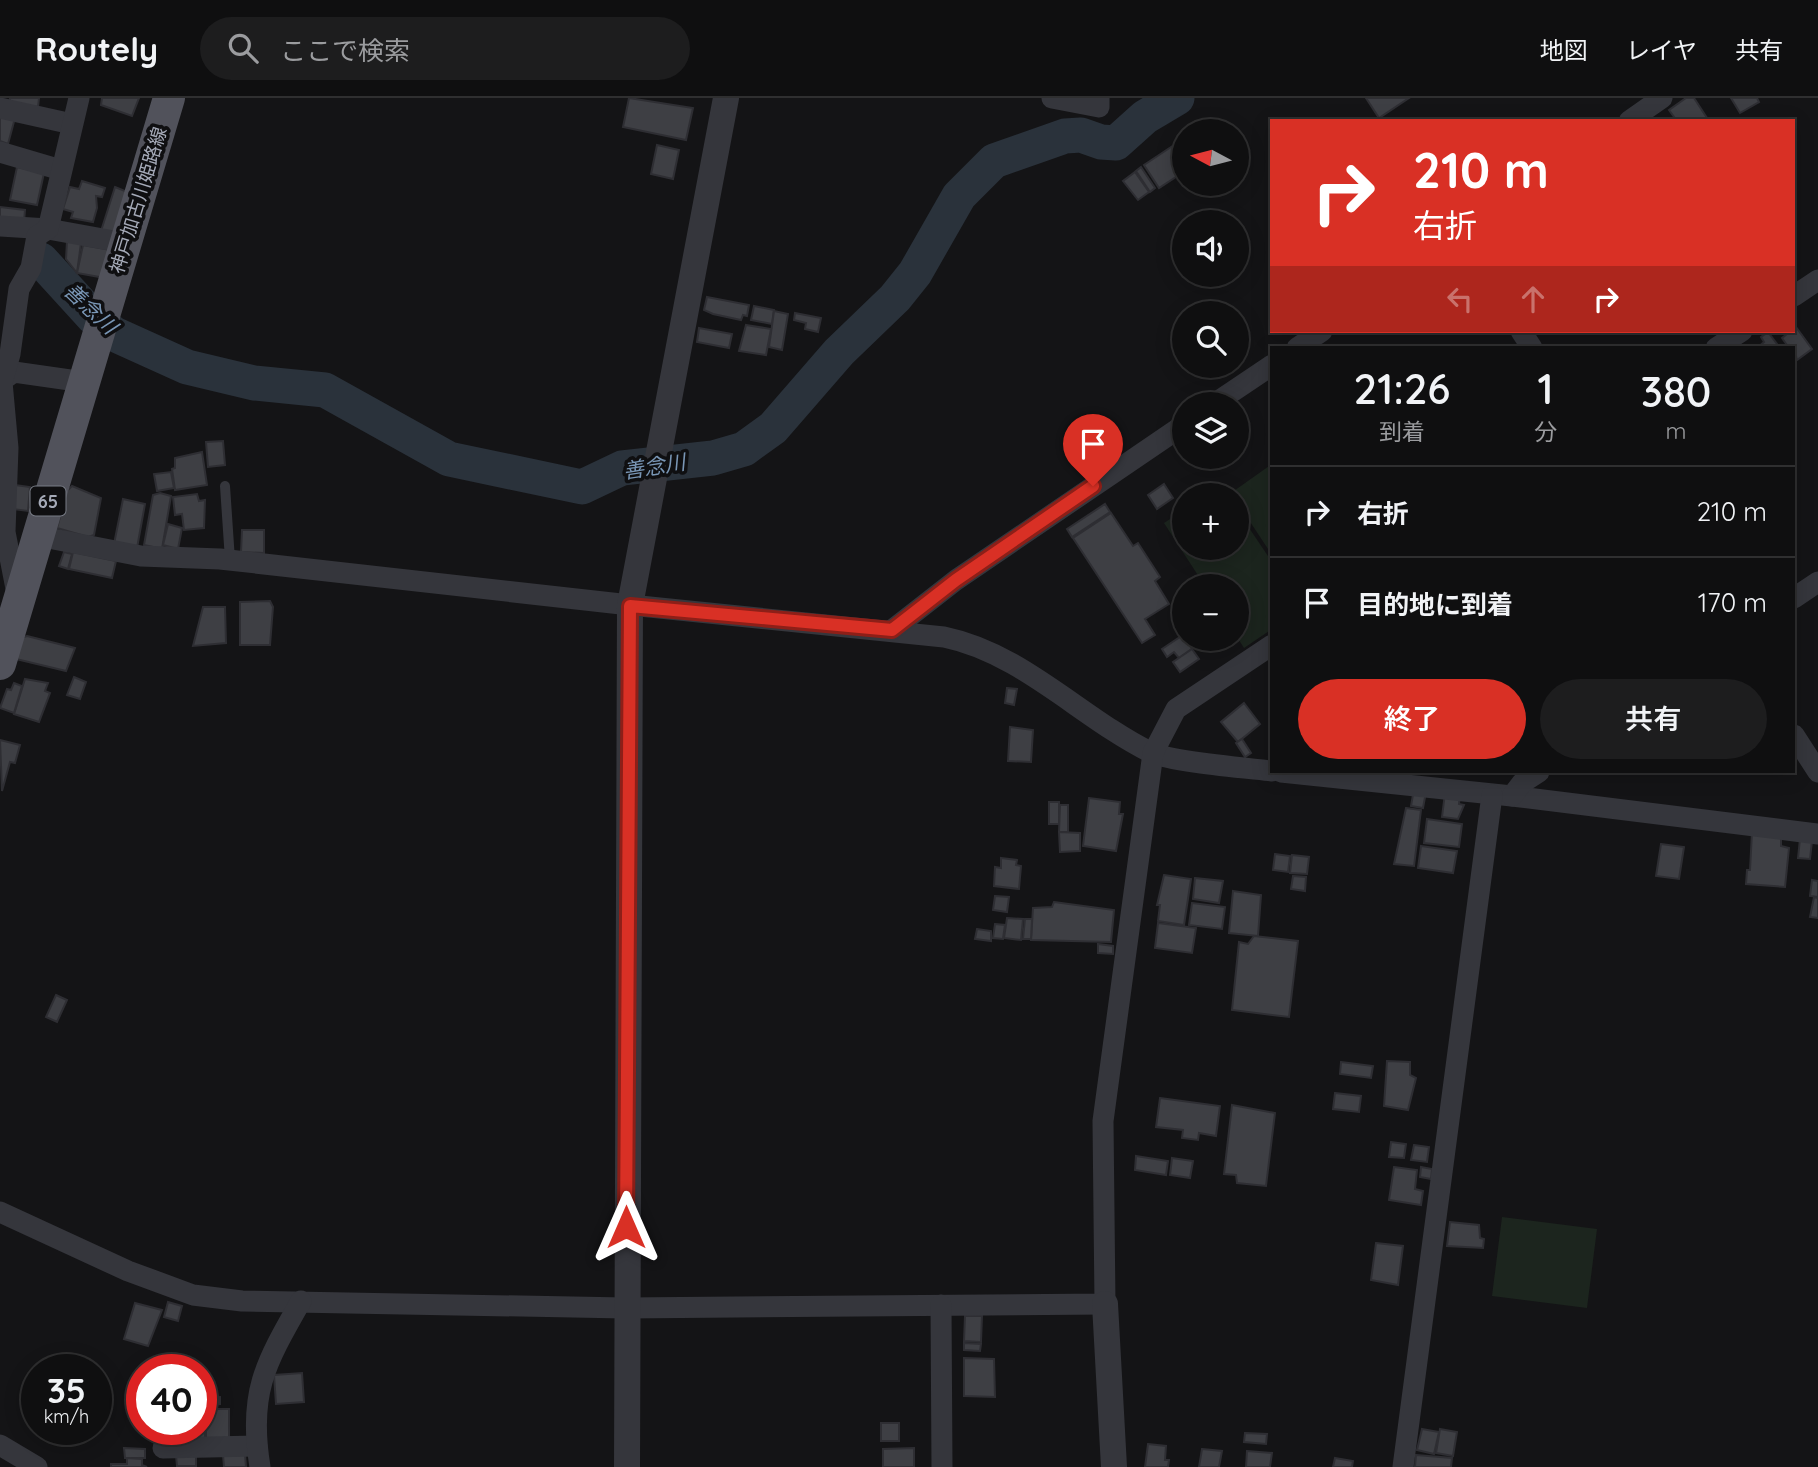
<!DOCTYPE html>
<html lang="ja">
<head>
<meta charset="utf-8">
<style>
  :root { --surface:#0f0f10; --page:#1d1d1e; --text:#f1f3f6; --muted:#9b9c9f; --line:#2f2f30; --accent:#d93025 }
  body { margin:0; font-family:Quicksand,"Noto Sans JP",sans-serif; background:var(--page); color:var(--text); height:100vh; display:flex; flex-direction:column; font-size:26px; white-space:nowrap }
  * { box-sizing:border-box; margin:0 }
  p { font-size:23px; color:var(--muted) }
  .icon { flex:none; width:38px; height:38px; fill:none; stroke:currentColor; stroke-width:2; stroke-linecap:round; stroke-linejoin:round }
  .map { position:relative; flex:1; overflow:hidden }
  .details { position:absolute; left:1270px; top:248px; width:525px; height:427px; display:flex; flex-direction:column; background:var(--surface); border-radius:0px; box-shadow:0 4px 18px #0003,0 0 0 2px var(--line) }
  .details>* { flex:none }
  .guide { position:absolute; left:1270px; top:21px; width:525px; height:214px; border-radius:0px; box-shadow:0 4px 18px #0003,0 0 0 2px var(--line); background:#d93025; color:#fff; overflow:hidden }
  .needle { width:46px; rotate:277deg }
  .buttons { position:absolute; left:1172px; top:21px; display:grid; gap:14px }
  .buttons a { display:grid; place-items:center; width:77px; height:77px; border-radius:50%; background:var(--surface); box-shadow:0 4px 18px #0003,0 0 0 2px var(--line); font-size:35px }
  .speed { position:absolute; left:21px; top:1256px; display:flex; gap:14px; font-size:35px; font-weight:700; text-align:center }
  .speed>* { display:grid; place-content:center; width:91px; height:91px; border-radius:50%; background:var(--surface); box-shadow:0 4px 18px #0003,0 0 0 2px var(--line); line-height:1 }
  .speed small { font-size:18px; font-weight:400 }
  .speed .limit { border:10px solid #d22; background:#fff; color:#111 }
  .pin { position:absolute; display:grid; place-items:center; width:60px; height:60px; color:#fff; margin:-72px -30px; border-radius:50% 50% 50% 0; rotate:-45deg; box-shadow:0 0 7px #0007 }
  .pin .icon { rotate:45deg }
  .me { position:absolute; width:77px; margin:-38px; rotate:0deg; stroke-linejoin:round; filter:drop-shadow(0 0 5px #0008) }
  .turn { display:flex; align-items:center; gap:24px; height:147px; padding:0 28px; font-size:32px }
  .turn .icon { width:91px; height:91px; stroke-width:2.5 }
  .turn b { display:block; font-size:49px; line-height:60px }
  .lanes { display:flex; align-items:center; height:66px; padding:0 28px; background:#0003; justify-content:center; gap:35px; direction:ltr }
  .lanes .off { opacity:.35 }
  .eta { display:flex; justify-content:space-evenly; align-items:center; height:119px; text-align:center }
  .eta b { font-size:42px; font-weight:600; line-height:49px }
  .primary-button { display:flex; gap:14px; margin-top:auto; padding:14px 28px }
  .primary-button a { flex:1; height:80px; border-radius:42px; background:var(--accent); color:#fff; font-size:28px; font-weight:600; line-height:80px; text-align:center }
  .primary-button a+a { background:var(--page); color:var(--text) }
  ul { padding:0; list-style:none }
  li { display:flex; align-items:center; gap:21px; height:91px; padding:0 28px; border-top:2px solid var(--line) }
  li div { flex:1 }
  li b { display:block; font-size:26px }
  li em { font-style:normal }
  header { display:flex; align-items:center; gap:42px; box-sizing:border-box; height:98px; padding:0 35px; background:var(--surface); border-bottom:2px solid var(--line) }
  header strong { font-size:33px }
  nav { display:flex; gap:38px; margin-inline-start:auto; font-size:24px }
  .search { width:490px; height:63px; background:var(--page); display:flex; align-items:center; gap:18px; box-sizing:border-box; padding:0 24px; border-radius:38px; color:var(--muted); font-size:26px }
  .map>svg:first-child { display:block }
  .green { fill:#1c251e }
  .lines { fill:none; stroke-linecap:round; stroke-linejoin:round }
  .river { stroke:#2a323b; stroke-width:35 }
  .building { fill:#3e3f44; stroke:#2e2e33; stroke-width:2 }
  .service { stroke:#35363c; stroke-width:10 }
  .minor { stroke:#35363c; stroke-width:21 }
  .tertiary { stroke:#35363c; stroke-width:26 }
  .primary { stroke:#51525b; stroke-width:32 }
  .route-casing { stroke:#8d1f18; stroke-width:18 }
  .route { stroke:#d93025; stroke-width:12 }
  .labels { text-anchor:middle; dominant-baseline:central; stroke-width:7; stroke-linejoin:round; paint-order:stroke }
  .shield { fill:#0f0f11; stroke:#787c86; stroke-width:2 }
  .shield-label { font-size:18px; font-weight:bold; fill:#a5aab8 }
  .street-label { font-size:19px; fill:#a5aab8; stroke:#0f0f11 }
  .water-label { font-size:21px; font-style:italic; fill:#7996b5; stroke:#0f0f11 }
</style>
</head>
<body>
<header>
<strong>Routely</strong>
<div class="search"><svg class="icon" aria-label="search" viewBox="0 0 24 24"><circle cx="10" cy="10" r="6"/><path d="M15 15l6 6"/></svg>ここで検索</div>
<nav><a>地図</a><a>レイヤ</a><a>共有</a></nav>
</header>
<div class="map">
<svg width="1818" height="1369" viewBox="0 0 1818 1369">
  <rect width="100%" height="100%" fill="#141416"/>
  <g class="green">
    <polygon points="1272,366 1272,457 1237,404 1237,397 1231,395"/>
    <polygon points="1185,411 1185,450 1237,450 1237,412 1272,464 1272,531 1244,550 1237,539 1237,488 1205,488 1164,425"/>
    <polygon points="1502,1119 1597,1131 1587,1210 1492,1198"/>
  </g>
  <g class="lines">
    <polyline class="river" points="41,162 93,219 114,236 187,269 254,285 325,292 449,361 582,389 622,370 713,360 744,351 773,330 839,254 895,200 915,175 959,98 994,63 1065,38 1081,37 1101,44 1116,45 1145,19 1177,0"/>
  </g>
  <g class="building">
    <polygon points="10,0 39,0 38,9 9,5"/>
    <polygon points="102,0 139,0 132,18 101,7"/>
    <polygon points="629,0 693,10 686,42 623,29"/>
    <polygon points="1366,0 1409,0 1379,20"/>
    <polygon points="1686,0 1694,0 1709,23 1677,23 1669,12"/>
    <polygon points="1731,0 1757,0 1759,4 1740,15"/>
    <polygon points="0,15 15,20 8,46 0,43"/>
    <polygon points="657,47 679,52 673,81 651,76"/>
    <polygon points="1174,47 1185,62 1185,73 1159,90 1144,67"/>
    <polygon points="17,69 44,75 37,107 10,102"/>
    <polygon points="1141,69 1155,90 1150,94 1136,73"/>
    <polygon points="1135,74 1149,94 1138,102 1123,83"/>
    <polygon points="82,83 105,90 102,99 96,98 97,110 93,124 71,120 73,114 63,111 70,89 79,91"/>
    <polygon points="115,89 130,95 117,138 101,133"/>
    <polygon points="0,109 25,112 24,124 0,122"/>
    <polygon points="67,143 81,145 77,175 66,161"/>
    <polygon points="83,147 111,152 105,180 77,175"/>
    <polygon points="707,199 749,207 747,218 743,217 741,222 713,216 704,212"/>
    <polygon points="754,208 774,212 772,226 751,222"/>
    <polygon points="774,213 788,216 782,252 769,249"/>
    <polygon points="795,215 821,220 818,234 805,231 806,225 794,222"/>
    <polygon points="746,227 771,231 766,257 739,253"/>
    <polygon points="1796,229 1812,251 1797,262 1794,250 1789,250 1782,240"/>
    <polygon points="699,230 732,236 729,250 697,244"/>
    <polygon points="1768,234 1780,250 1757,250 1764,244 1761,239"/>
    <polygon points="223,343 225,367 208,369 206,344"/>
    <polygon points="202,354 207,387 175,392 172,371 175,370 175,360"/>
    <polygon points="171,374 174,390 157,393 154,376"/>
    <polygon points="1164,386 1173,400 1157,411 1148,397"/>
    <polygon points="15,387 30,389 28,413 12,411"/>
    <polygon points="72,388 101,400 94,437 88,439 57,430 67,393"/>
    <polygon points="160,395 171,398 162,451 144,447 153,397"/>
    <polygon points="197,396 199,403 205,402 204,430 184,432 182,416 175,417 173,399"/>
    <polygon points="123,401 145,406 137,450 114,446"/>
    <polygon points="1105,406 1110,414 1072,439 1067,431"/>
    <polygon points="1111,415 1133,448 1138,445 1160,479 1155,483 1169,506 1145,521 1155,537 1142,545 1073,440"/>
    <polygon points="168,426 182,430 178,451 163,447"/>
    <polygon points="242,432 264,432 264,455 241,454"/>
    <polygon points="64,454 72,456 68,471 59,468"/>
    <polygon points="73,454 116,463 112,480 69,471"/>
    <polygon points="270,503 273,509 270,547 240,547 240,504"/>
    <polygon points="203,509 225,509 226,545 193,548"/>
    <polygon points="1183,537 1192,551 1179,560 1174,554 1167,559 1162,551"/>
    <polygon points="27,538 75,550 66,573 16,561 21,540"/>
    <polygon points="1192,551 1199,561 1180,574 1173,564"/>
    <polygon points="74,579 86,584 80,601 67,597"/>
    <polygon points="25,581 48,585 45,593 50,595 39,624 14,616"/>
    <polygon points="14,585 22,588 14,615 0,610 7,591 11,592"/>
    <polygon points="1007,590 1017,591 1014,607 1005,605"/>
    <polygon points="1244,605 1260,626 1238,644 1221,624"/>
    <polygon points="1010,629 1033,632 1031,664 1008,663"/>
    <polygon points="1242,641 1251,655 1245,659 1236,645"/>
    <polygon points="0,642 20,647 15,665 10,664 2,693"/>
    <polygon points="1414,691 1426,694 1423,710 1411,708"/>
    <polygon points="1445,695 1460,697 1459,706 1464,707 1458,721 1442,719"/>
    <polygon points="1089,700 1120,704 1119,716 1123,716 1116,753 1083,748"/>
    <rect x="1049" y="704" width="10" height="22"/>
    <polygon points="1060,707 1068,707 1068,734 1059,734"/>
    <polygon points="1406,710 1421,712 1414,768 1394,766"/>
    <polygon points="1427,721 1462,726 1459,749 1424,745"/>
    <polygon points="1059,734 1080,735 1080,753 1060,754"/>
    <polygon points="1752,734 1781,737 1781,748 1789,750 1785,789 1746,786 1747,772 1750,772"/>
    <polygon points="1800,741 1812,743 1810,761 1798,760"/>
    <polygon points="1661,746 1684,749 1679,781 1656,778"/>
    <polygon points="1421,748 1457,753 1453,775 1418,770"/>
    <polygon points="1275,756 1290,758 1288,774 1273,772"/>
    <polygon points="1292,757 1309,759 1307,776 1290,775"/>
    <polygon points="1001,760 1017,762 1016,767 1021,768 1019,791 994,788 995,769 1001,770"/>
    <polygon points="1164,777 1191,781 1184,827 1158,823 1160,807 1157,807"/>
    <polygon points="1293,778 1306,779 1305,793 1291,791"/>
    <polygon points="1195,780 1223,783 1219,805 1193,801"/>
    <polygon points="1812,782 1818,783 1818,799 1810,798"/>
    <polygon points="1233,793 1261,797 1258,838 1229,835"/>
    <polygon points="995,798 1009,799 1007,814 993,812"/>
    <polygon points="1814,799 1818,800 1818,820 1810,819"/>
    <polygon points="1054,804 1114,812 1111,844 1031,842 1033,810 1052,809"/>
    <polygon points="1192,805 1225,809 1222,831 1189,827"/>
    <polygon points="1007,820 1023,821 1021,842 1004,840"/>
    <polygon points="1025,821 1032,821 1031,841 1023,841"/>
    <polygon points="1158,825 1196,830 1192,855 1155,850"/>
    <polygon points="995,826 1005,827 1003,841 993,840"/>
    <polygon points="977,831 991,833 991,843 975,841"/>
    <polygon points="1254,838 1298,843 1289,919 1232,912 1239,844 1248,846"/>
    <polygon points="1098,846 1113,848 1113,856 1098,855"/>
    <polygon points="56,897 67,902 57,924 46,919"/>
    <polygon points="1387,963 1410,964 1410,977 1416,980 1408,1012 1384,1008"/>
    <polygon points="1341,964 1373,968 1371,980 1340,976"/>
    <polygon points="1335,995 1361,998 1359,1014 1333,1011"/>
    <polygon points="1160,1000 1220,1008 1216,1038 1199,1035 1198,1042 1182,1040 1183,1032 1156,1029"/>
    <polygon points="1232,1007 1275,1015 1266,1088 1237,1085 1236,1077 1224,1076"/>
    <polygon points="1391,1044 1406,1046 1404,1060 1389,1059"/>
    <polygon points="1414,1047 1429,1049 1427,1064 1411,1062"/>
    <polygon points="1136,1058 1168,1063 1166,1077 1135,1072"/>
    <polygon points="1172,1060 1193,1063 1190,1080 1170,1077"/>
    <polygon points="1394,1069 1417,1072 1415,1091 1423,1093 1421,1107 1389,1102"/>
    <polygon points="1421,1069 1432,1071 1431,1081 1420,1079"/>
    <polygon points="1450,1124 1479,1127 1480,1140 1484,1141 1483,1150 1447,1148"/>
    <polygon points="1376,1145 1403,1148 1398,1187 1371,1182"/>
    <polygon points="168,1204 182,1208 178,1223 164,1219"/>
    <polygon points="135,1205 162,1212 148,1248 124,1241"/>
    <polygon points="965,1218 982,1218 981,1244 964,1243"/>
    <polygon points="964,1245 981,1246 980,1253 964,1252"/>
    <polygon points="964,1260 994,1261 995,1299 964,1298"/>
    <polygon points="302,1275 304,1304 276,1306 274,1277"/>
    <polygon points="220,1299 220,1306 201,1308 201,1300"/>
    <rect x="206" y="1311" width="23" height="32"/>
    <rect x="881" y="1325" width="18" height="18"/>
    <polygon points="205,1331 205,1342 189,1343 189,1332"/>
    <polygon points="1422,1331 1439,1334 1434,1356 1417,1352"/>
    <polygon points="1440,1331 1457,1334 1453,1358 1436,1355"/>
    <polygon points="1245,1335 1267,1336 1266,1346 1244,1344"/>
    <polygon points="1148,1346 1166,1348 1165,1362 1169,1362 1168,1369 1145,1369"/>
    <polygon points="124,1350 145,1351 145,1360 125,1360"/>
    <polygon points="914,1350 914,1369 883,1369 883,1351"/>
    <polygon points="1202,1351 1222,1353 1219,1369 1199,1369"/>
    <polygon points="1247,1353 1272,1355 1270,1369 1246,1369"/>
    <polygon points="245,1356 246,1369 224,1369 223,1357"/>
    <polygon points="196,1357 196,1368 177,1368 176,1358"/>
    <polygon points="1416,1357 1452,1360 1451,1369 1415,1369"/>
    <polygon points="127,1360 142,1361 142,1367 147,1369 111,1369 111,1366 127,1366"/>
    <polygon points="1335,1360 1353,1363 1352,1369 1333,1369"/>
  </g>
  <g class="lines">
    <polyline class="service" points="225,388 230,462"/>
    <g class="minor">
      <polyline points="1052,0 1099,9 1099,0"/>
      <polyline points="0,10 72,26"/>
      <polyline points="1629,23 1662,0"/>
      <polyline points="0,54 61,72"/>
      <polyline points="0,128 48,131 125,145"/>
      <polyline points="1794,198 1818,182"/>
      <polyline points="1521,233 1532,250"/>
      <polyline points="1297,250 1322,233"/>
      <polyline points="1716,250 1742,233"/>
      <polyline points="0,284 14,274 84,284"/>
      <polyline points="1214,306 1272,267"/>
      <path d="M 38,438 L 141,458 L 220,461 L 630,507 L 944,539 C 1022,555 1080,619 1150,654 C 1170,664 1246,670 1272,673"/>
      <polyline points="1794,500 1818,484"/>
      <polyline points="18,501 5,434 8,350 2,284 10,256 19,191 31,170 37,138 48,131 79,0"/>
      <polyline points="892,532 956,482 1185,326"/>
      <polyline points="1794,637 1818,674"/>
      <polyline points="1281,674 1512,698 1818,736"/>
      <polyline points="1512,698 1522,685 1539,674"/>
      <polyline points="0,1114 128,1173 193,1197 242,1203 625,1210 1105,1206 1103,1023 1153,655 1176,611 1272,547"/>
      <polyline points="941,1207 942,1369"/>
      <polyline points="0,1347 37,1369"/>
      <polyline points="163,1350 257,1348"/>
      <path d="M 260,1369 C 248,1295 265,1266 301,1203"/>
      <polyline points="1403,1369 1492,697"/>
    </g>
    <g class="tertiary">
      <polyline points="1105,1206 1114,1369"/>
      <polyline points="627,1369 630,507 726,0"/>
    </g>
    <polyline class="primary" points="0,566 169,0"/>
  </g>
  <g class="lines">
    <defs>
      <polyline id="route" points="626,1129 630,508 892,532 956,482 1093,388"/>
    </defs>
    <use href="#route" class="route-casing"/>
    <use href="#route" class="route"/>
  </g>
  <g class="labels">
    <rect class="shield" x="30.5" y="388.5" width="35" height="29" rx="5"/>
    <g class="shield-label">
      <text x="48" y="403">65</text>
    </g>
    <g class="street-label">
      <text transform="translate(138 102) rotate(-73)">神戸加古川姫路線</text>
    </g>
    <g class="water-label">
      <text transform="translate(91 210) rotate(43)">善念川</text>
      <text transform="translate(654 368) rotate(-9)">善念川</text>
    </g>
  </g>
</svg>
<div class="buttons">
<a><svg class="needle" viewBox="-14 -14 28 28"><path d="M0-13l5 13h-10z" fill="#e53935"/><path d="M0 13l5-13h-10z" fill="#9b9c9f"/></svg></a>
<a><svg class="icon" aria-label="sound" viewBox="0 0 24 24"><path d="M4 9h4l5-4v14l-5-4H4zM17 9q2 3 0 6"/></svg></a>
<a><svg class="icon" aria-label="search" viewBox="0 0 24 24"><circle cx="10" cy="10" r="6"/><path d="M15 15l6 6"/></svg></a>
<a><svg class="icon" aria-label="layers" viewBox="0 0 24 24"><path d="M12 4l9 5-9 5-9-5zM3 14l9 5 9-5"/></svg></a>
<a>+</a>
<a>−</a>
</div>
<div class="speed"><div>35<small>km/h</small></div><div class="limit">40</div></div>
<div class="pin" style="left:1093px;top:388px;background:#d93025"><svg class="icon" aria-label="arrive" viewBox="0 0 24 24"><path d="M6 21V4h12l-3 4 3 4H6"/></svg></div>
<svg class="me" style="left:626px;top:1129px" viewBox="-20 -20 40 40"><path d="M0-17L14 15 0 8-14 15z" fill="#d93025" stroke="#fff" stroke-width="4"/></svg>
<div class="guide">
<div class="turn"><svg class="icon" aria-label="right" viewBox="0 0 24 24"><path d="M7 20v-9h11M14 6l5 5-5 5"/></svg><div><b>210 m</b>右折</div></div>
<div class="lanes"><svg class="icon off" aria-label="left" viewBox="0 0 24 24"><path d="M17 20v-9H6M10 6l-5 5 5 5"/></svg><svg class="icon off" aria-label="ahead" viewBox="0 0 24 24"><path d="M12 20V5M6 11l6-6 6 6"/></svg><svg class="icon" aria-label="right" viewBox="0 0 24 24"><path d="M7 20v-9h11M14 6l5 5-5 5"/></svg></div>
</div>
<section class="details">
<div class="eta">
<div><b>21:26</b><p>到着</p></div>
<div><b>1</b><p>分</p></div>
<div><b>380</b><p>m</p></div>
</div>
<ul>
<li><svg class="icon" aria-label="right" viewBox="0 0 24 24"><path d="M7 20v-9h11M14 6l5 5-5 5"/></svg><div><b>右折</b></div><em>210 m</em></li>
<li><svg class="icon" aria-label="arrive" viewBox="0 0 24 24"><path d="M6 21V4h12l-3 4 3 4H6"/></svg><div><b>目的地に到着</b></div><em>170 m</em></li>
</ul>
<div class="primary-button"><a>終了</a><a>共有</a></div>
</section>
</div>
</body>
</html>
